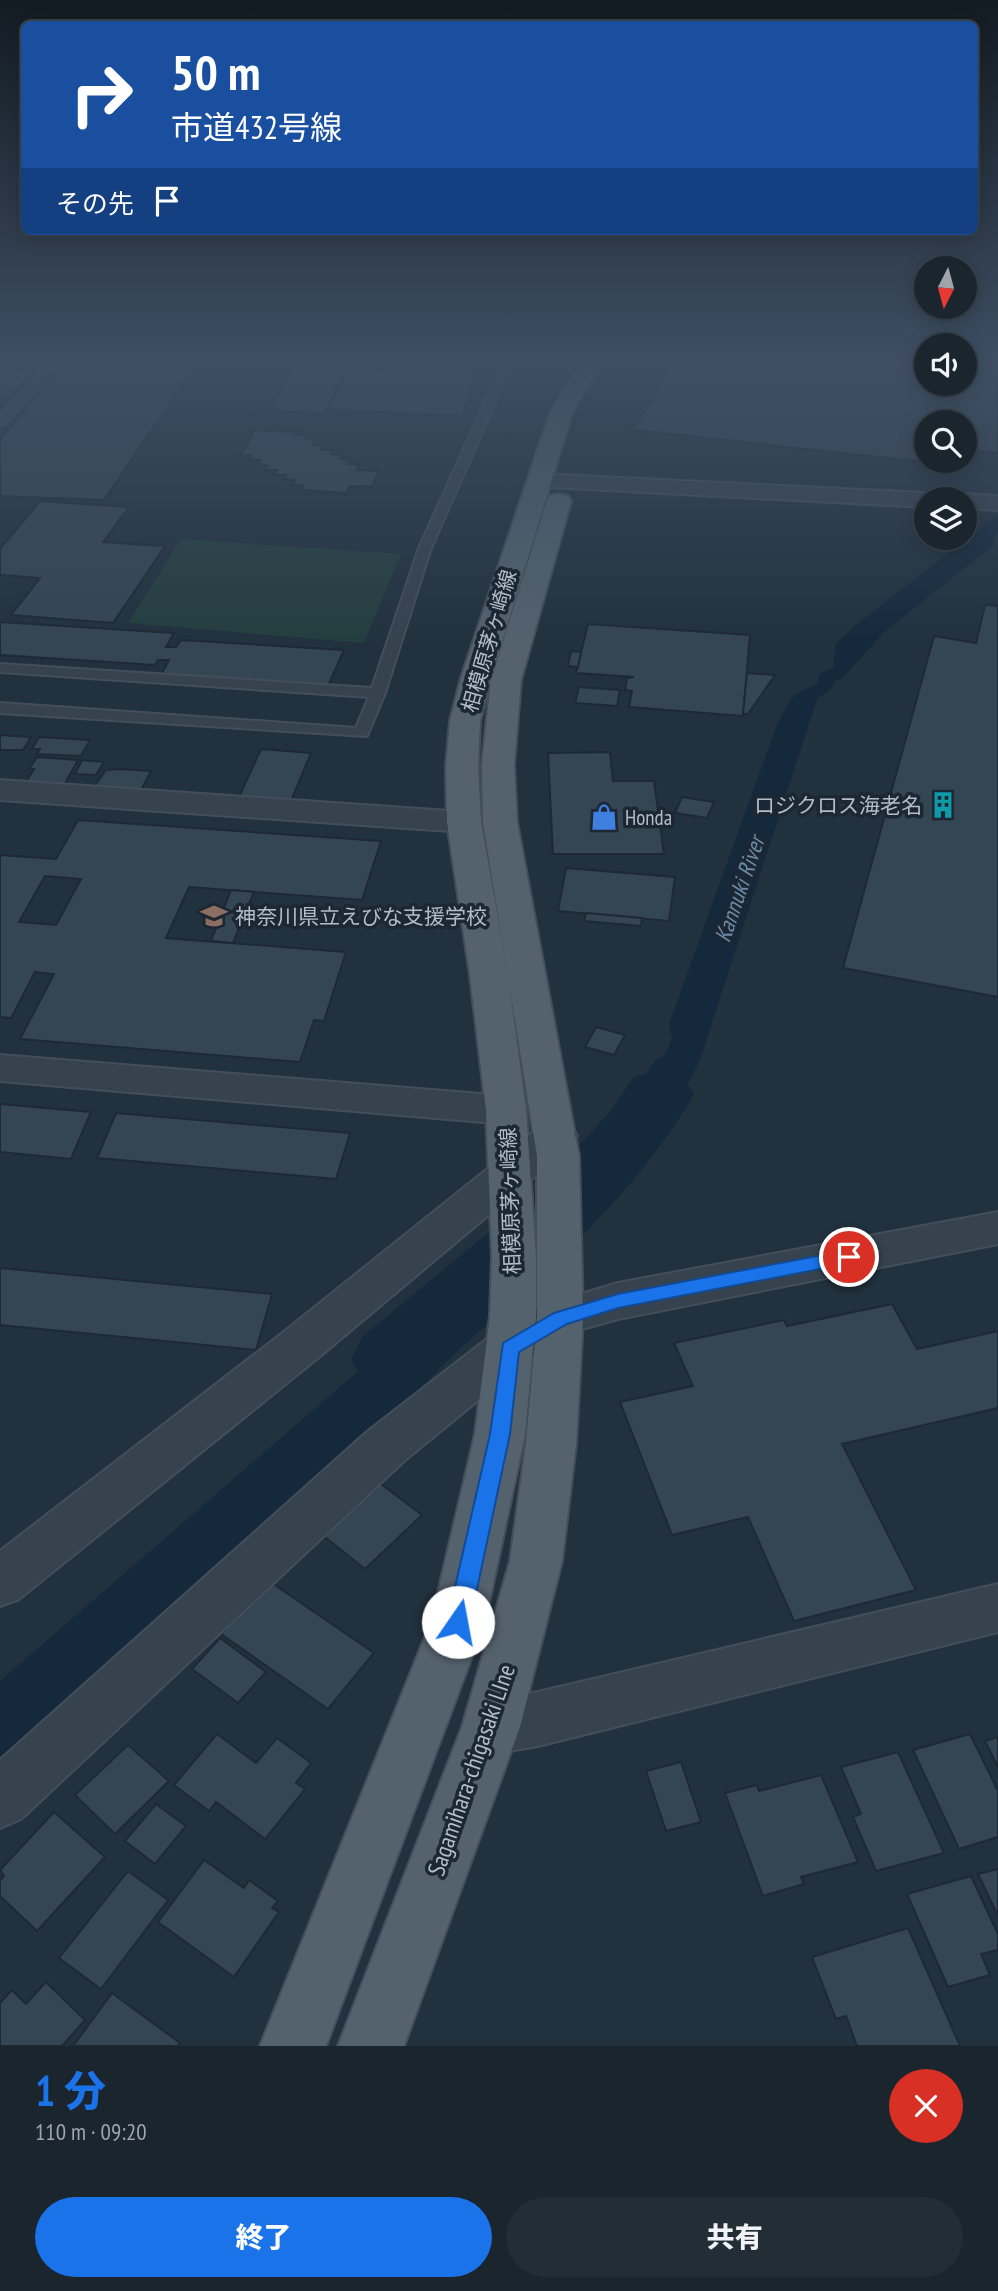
<!DOCTYPE html>
<html lang="ja">
<head>
<meta charset="utf-8">
<style>
  :root { --surface:#1a252e; --page:#232d36; --text:#f1f3f6; --muted:#9fa5aa; --line:#38424a; --accent:#1a73e8 }
  body { margin:0; font-family:"PT Sans Narrow","Noto Sans JP",sans-serif; background:var(--page); color:var(--text); height:100vh; display:flex; flex-direction:column; font-size:26px; white-space:nowrap }
  * { box-sizing:border-box; margin:0 }
  p { font-size:23px; color:var(--muted) }
  .icon { flex:none; width:38px; height:38px; fill:none; stroke:currentColor; stroke-width:2; stroke-linecap:round; stroke-linejoin:round }
  .map { position:relative; height:2046px; overflow:hidden }
  .panel { display:flex; flex-direction:column; background:var(--surface); flex:1 }
  .panel>* { flex:none }
  .guide { position:absolute; left:21px; top:21px; width:957px; height:214px; border-radius:10px; box-shadow:0 4px 18px #0003,0 0 0 2px var(--line); background:#1a4fa0; color:#fff; overflow:hidden }
  .needle { width:46px; rotate:186deg }
  .controls { position:absolute; left:914px; top:256px; display:grid; gap:14px }
  .controls a { display:grid; place-items:center; width:63px; height:63px; border-radius:50%; background:var(--surface); box-shadow:0 4px 18px #0003,0 0 0 2px var(--line); font-size:35px }
  .pin { position:absolute; display:grid; place-items:center; width:60px; height:60px; color:#fff; margin:-30px; border:4px solid #fff; border-radius:50%; box-shadow:0 2px 7px #0007 }
  .me { position:absolute; width:77px; margin:-38px; rotate:12deg; stroke-linejoin:round; filter:drop-shadow(0 0 5px #0008) }
  .turn { display:flex; align-items:center; gap:24px; height:147px; padding:0 35px; font-size:32px }
  .turn .icon { width:91px; height:91px; stroke-width:2.5 }
  .turn b { display:block; font-size:49px; line-height:60px }
  .then { display:flex; align-items:center; height:66px; padding:0 35px; background:#0003; gap:14px; font-size:26px }
  .round { display:grid; place-items:center; flex:none; width:74px; height:74px; border-radius:37px; background:var(--page) }
  .summary { display:flex; align-items:center; justify-content:space-between; height:119px; padding:0 35px }
  h1 { font-size:42px; font-weight:800; line-height:52px; color:var(--accent) }
  .primary-button { display:flex; gap:14px; margin-top:auto; padding:14px 35px }
  .primary-button a { flex:1; height:80px; border-radius:42px; background:var(--accent); color:#fff; font-size:28px; font-weight:800; line-height:80px; text-align:center }
  .primary-button a+a { background:var(--page); color:var(--text) }
  .map>svg:first-child { display:block }
  .green { fill:#243e3f }
  .water { fill:#15293c }
  .lines { fill:none; stroke-linecap:round; stroke-linejoin:round }
  .river { fill:#15293c; fill-rule:evenodd }
  .building { fill:#344554; stroke:#1e2935; stroke-width:2; fill-rule:evenodd }
  .service-casing { stroke:#434e5a; stroke-width:4 }
  .minor-casing { stroke:#434e5a; stroke-width:4 }
  .tertiary-casing { stroke:#434e5a; stroke-width:4 }
  .primary-casing { stroke:#434e5a; stroke-width:4 }
  .service { fill:#36424e; fill-rule:evenodd }
  .minor { fill:#36424e; fill-rule:evenodd }
  .tertiary { fill:#36424e; fill-rule:evenodd }
  .primary { fill:#54626e; fill-rule:evenodd }
  .route { fill:#1a73e8; stroke:#114b97; stroke-width:2 }
  .labels { text-anchor:middle; dominant-baseline:central; stroke-width:7; stroke-linejoin:round; paint-order:stroke }
  .street-label { font-size:21px; fill:#b2bdc9; stroke:#1c2733 }
  .poi-label { font-size:21px; fill:#b2bdc9; stroke:#1c2733; text-anchor:start }
  .water-label { font-size:23px; font-style:italic; fill:#6a8baa; stroke:#1c2733 }
  .near-street-label { font-size:24px; fill:#b2bdc9; stroke:#1c2733 }
</style>
</head>
<body>
<div class="map">
<svg width="998" height="2046" viewBox="0 0 998 2046">
  <rect width="100%" height="100%" fill="#22313e"/>
  <polygon class="green" points="181,539 401,554 364,643 128,623"/>
  <g class="water">
    <path d="M 998,515 L 998,531 L 993,539 L 995,544 L 884,632 L 842,679 L 835,681 L 832,688 L 817,699 L 700,1060 L 665,1128 L 626,1184 L 610,1199 L 600,1137 L 631,1098 L 655,1061 L 666,1053 L 672,1038 L 669,1024 L 776,727 C 789,703 789,694 816,685 L 820,673 L 833,668 L 836,644 L 857,624 Z"/>
    <polygon points="463,1273 456,1351 393,1418 0,1769 0,1681 416,1321"/>
  </g>
  <g class="lines">
    <path class="river" d="M 659,1071 L 684,1077 L 694,1094 C 639,1189 557,1262 476,1334 C 460,1348 437,1374 419,1382 C 396,1393 386,1389 363,1382 L 351,1359 L 363,1336 L 488,1233 L 560,1166 L 609,1113 L 634,1077 Z"/>
  </g>
  <g class="building">
    <polygon points="68,358 199,361 104,500 0,496 0,440"/>
    <polygon points="300,358 341,358 339,362 351,362 324,413 275,411 277,407 271,407"/>
    <polygon points="376,358 490,358 478,362"/>
    <polygon points="676,358 926,358 926,383 964,383 964,358 998,358 998,453 964,449 964,422 926,422 926,460 953,460 952,465 633,430"/>
    <polygon points="350,368 478,374 462,416 328,409"/>
    <polygon points="3,369 35,370 8,399 0,399 0,372"/>
    <polygon points="255,430 297,432 295,435 307,435 305,439 316,440 313,445 323,445 321,450 333,450 331,454 342,455 340,459 351,460 348,464 359,465 357,470 379,471 372,487 350,486 347,493 301,490 303,485 292,485 295,480 284,479 286,475 274,475 277,470 265,470 267,465 258,464 260,460 249,459 251,455 241,455"/>
    <polygon points="40,501 129,507 103,542 165,546 113,623 11,615 40,578 0,575 0,549"/>
    <polygon points="985,605 998,606 998,997 843,968 934,636 976,643"/>
    <polygon points="0,622 174,633 166,647 176,647 181,640 344,650 328,686 161,675 169,660 158,660 155,665 0,655"/>
    <polygon points="588,624 750,635 743,716 629,707 632,691 625,690 627,678 634,677 576,673"/>
    <polygon points="571,651 581,652 578,667 568,666"/>
    <polygon points="747,673 775,675 748,714 743,714"/>
    <polygon points="579,687 620,690 617,706 575,703"/>
    <polygon points="0,735 31,737 23,750 0,750"/>
    <polygon points="39,737 90,740 81,756 37,754 40,749 32,749"/>
    <polygon points="261,749 311,753 291,801 239,797"/>
    <polygon points="610,752 613,781 654,781 664,854 553,854 548,753"/>
    <polygon points="37,757 78,760 64,785 26,782 34,769 29,769"/>
    <polygon points="82,760 104,762 96,775 75,774"/>
    <polygon points="106,770 121,769 151,771 141,790 94,787"/>
    <polygon points="682,797 714,802 707,818 675,813"/>
    <path d="M 78,820 L 381,841 L 362,900 L 189,887 L 166,938 L 346,952 L 324,1021 L 314,1020 L 300,1062 L 20,1039 L 54,974 L 35,972 L 11,1018 L 0,1017 L 0,855 L 56,859 ZM 45,876 L 81,879 L 56,925 L 19,922 Z"/>
    <polygon points="566,868 675,877 669,921 558,911"/>
    <polygon points="231,890 254,892 233,943 211,941"/>
    <polygon points="586,913 642,918 641,926 584,921"/>
    <polygon points="596,1027 625,1035 614,1055 585,1047"/>
    <polygon points="0,1104 91,1112 71,1159 0,1152"/>
    <polygon points="116,1113 350,1133 336,1179 97,1158"/>
    <polygon points="0,1268 272,1294 256,1350 0,1325"/>
    <polygon points="892,1304 917,1349 998,1331 998,1408 842,1444 916,1590 794,1621 748,1517 672,1535 620,1402 693,1386 674,1343 784,1320 787,1326"/>
    <polygon points="377,1481 422,1515 365,1569 320,1533"/>
    <polygon points="269,1581 374,1653 328,1709 221,1634"/>
    <polygon points="220,1638 266,1672 238,1703 192,1669"/>
    <polygon points="217,1734 256,1763 277,1738 311,1763 296,1783 305,1789 265,1839 216,1802 209,1811 174,1785"/>
    <polygon points="970,1734 998,1791 998,1837 959,1849 913,1750"/>
    <polygon points="998,1737 998,1767 985,1741"/>
    <polygon points="128,1745 169,1781 115,1834 75,1795"/>
    <polygon points="898,1752 944,1853 876,1871 853,1817 861,1814 841,1767"/>
    <polygon points="681,1762 701,1822 666,1831 646,1771"/>
    <polygon points="821,1775 858,1862 801,1877 804,1884 763,1896 725,1793 757,1785 759,1791"/>
    <polygon points="156,1804 186,1826 155,1864 125,1841"/>
    <polygon points="54,1812 105,1857 37,1931 0,1896 0,1880 4,1876 0,1870"/>
    <polygon points="204,1860 244,1888 249,1880 278,1901 272,1908 279,1912 234,1977 158,1922"/>
    <polygon points="998,1869 998,1916 978,1874"/>
    <polygon points="128,1871 168,1900 101,1989 59,1958"/>
    <polygon points="971,1876 998,1934 998,1950 981,1954 990,1975 948,1987 907,1894"/>
    <polygon points="908,1928 960,2046 857,2046 846,2016 836,2019 812,1957"/>
    <polygon points="46,1982 85,2020 62,2046 0,2046 0,2003 12,1990 26,2004"/>
    <polygon points="112,1993 180,2043 178,2046 73,2046"/>
  </g>
  <g class="lines">
    <defs>
      <g id="service">
        <polygon points="55,358 66,358 4,424 0,425 0,415"/>
        <polygon points="505,358 515,358 431,548 385,693 367,736 0,713 0,703 356,728 369,697 0,672 0,664 372,688 419,548"/>
      </g>
      <g id="minor">
        <polygon points="0,780 464,812 476,815 481,822 476,829 464,832 0,800"/>
        <polygon points="0,1055 506,1096 520,1100 526,1110 520,1120 506,1124 0,1081"/>
        <polygon points="556,1122 571,1126 577,1136 571,1146 319,1357 19,1599 0,1606 0,1551 285,1331 541,1126"/>
        <polygon points="509,1330 526,1335 533,1348 526,1361 404,1461 21,1819 0,1828 0,1760 368,1431 492,1335"/>
        <polygon points="998,1584 998,1632 538,1746 491,1754 471,1746 462,1727 471,1708 491,1700 538,1692"/>
      </g>
      <g id="tertiary">
        <polygon points="539,474 926,493 935,495 938,499 926,499 926,507 530,486 527,481 530,476"/>
        <polygon points="964,494 998,496 998,510 964,508 964,499 953,499"/>
        <polygon points="998,1212 998,1244 618,1319 575,1331 526,1361 509,1366 492,1361 485,1348 492,1335 544,1305 618,1283"/>
      </g>
      <g id="primary">
        <polygon points="583,358 604,358 572,413 491,678 480,721 478,767 481,822 508,975 526,1110 536,1257 536,1316 525,1434 485,1622 326,2046 260,2046 431,1622 475,1434 490,1316 492,1257 486,1110 470,975 447,822 446,767 450,721 461,678 550,413"/>
        <polygon points="559,494 568,496 571,501 521,680 514,765 517,822 579,1156 583,1318 576,1444 562,1561 520,1727 404,2046 338,2046 462,1727 510,1561 526,1444 537,1318 537,1156 483,822 482,765 491,680 547,501 550,496"/>
      </g>
    </defs>
    <use href="#service" class="service-casing"/>
    <use href="#minor" class="minor-casing"/>
    <use href="#tertiary" class="tertiary-casing"/>
    <use href="#primary" class="primary-casing"/>
    <use href="#service" class="service"/>
    <use href="#minor" class="minor"/>
    <use href="#tertiary" class="tertiary"/>
    <use href="#primary" class="primary"/>
  </g>
  <linearGradient id="sky" x2="0" y2="1"><stop stop-color="#131b22"/><stop offset="0.56" stop-color="#3e4e63"/><stop offset="1" stop-color="#3e4e63" stop-opacity="0"/></linearGradient>
  <rect width="998" height="644" fill="url(#sky)"/>
  <polygon class="route" points="849,1250 856,1252 859,1257 856,1262 618,1308 567,1324 519,1352 510,1434 470,1622 466,1629 458,1632 450,1629 447,1622 490,1434 503,1343 554,1313 618,1294"/>
  <defs>
    <symbol id="building-bare" viewBox="-9 -9 18 18"><path d="M-4-6H4V6H1V3H-1V6H-4ZM-2.5-4.3h1.7v1.8h-1.7ZM.8-4.3h1.7v1.8H.8ZM-2.5-1h1.7V.8h-1.7ZM.8-1h1.7V.8H.8Z" fill="#0f9aa8" stroke="#1c2733" stroke-width="2.5" paint-order="stroke"/></symbol>
    <symbol id="shop-bare" viewBox="-9 -9 18 18"><path d="M-5-2.5h2.3a2.7 3.5 0 0 1 5.4 0H5L5.5 6h-11ZM-1.5-2.5h3a1.5 2.3 0 0 0-3 0Z" fill="#3f7fe0" stroke="#1c2733" stroke-width="2.5" paint-order="stroke"/></symbol>
    <symbol id="school-bare" viewBox="-9 -9 18 18"><path d="M0-5L7-2L0 1L-7-2ZM-4 1L0 2.5L4 1V4Q0 6-4 4Z" fill="#8d6e63" stroke="#1c2733" stroke-width="2.5" paint-order="stroke"/></symbol>
  </defs>
  <g fill-rule="evenodd">
    <use href="#building-bare" x="924" y="786" width="38" height="38"/>
    <use href="#shop-bare" x="585" y="798" width="38" height="38"/>
    <use href="#school-bare" x="195" y="897" width="38" height="38"/>
  </g>
  <g class="labels">
    <g class="street-label">
      <text transform="translate(489 641) rotate(-74)">相模原茅ヶ崎線</text>
      <text transform="translate(510 1201) rotate(-92)">相模原茅ヶ崎線</text>
    </g>
    <g class="poi-label">
      <text x="922" y="805" text-anchor="end">ロジクロス海老名</text>
      <text x="625" y="817">Honda</text>
      <text x="235" y="916">神奈川県立えびな支援学校</text>
    </g>
    <g class="water-label">
      <text transform="translate(739 889) rotate(-71)">Kannuki River</text>
    </g>
    <g class="near-street-label">
      <text transform="translate(471 1770) rotate(-71)">Sagamihara-chigasaki LIne</text>
    </g>
  </g>
</svg>
<div class="controls">
<a><svg class="needle" viewBox="-14 -14 28 28"><path d="M0-13l5 13h-10z" fill="#e53935"/><path d="M0 13l5-13h-10z" fill="#9fa5aa"/></svg></a>
<a><svg class="icon" aria-label="sound" viewBox="0 0 24 24"><path d="M4 9h4l5-4v14l-5-4H4zM17 9q2 3 0 6"/></svg></a>
<a><svg class="icon" aria-label="search" viewBox="0 0 24 24"><circle cx="10" cy="10" r="6"/><path d="M15 15l6 6"/></svg></a>
<a><svg class="icon" aria-label="layers" viewBox="0 0 24 24"><path d="M12 4l9 5-9 5-9-5zM3 14l9 5 9-5"/></svg></a>
</div>
<div class="pin" style="left:849px;top:1257px;background:#d93025"><svg class="icon" aria-label="arrive" viewBox="0 0 24 24"><path d="M6 21V4h12l-3 4 3 4H6"/></svg></div>
<svg class="me" style="left:458px;top:1622px" viewBox="-20 -20 40 40"><circle r="19" fill="#fff"/><path d="M0-13L10 11 0 6-10 11z" fill="#1a73e8"/></svg>
<div class="guide">
<div class="turn"><svg class="icon" aria-label="right" viewBox="0 0 24 24"><path d="M7 20v-9h11M14 6l5 5-5 5"/></svg><div><b>50 m</b>市道432号線</div></div>
<div class="then">その先<svg class="icon" aria-label="arrive" viewBox="0 0 24 24"><path d="M6 21V4h12l-3 4 3 4H6"/></svg></div>
</div>
</div>
<section class="panel">
<div class="summary"><div><h1>1 分</h1><p>110 m · 09:20</p></div><a class="round" style="background:#d93025;color:#fff"><svg class="icon" aria-label="close" viewBox="0 0 24 24"><path d="M6 6l12 12M18 6L6 18"/></svg></a></div>
<div class="primary-button"><a>終了</a><a>共有</a></div>
</section>
</body>
</html>
